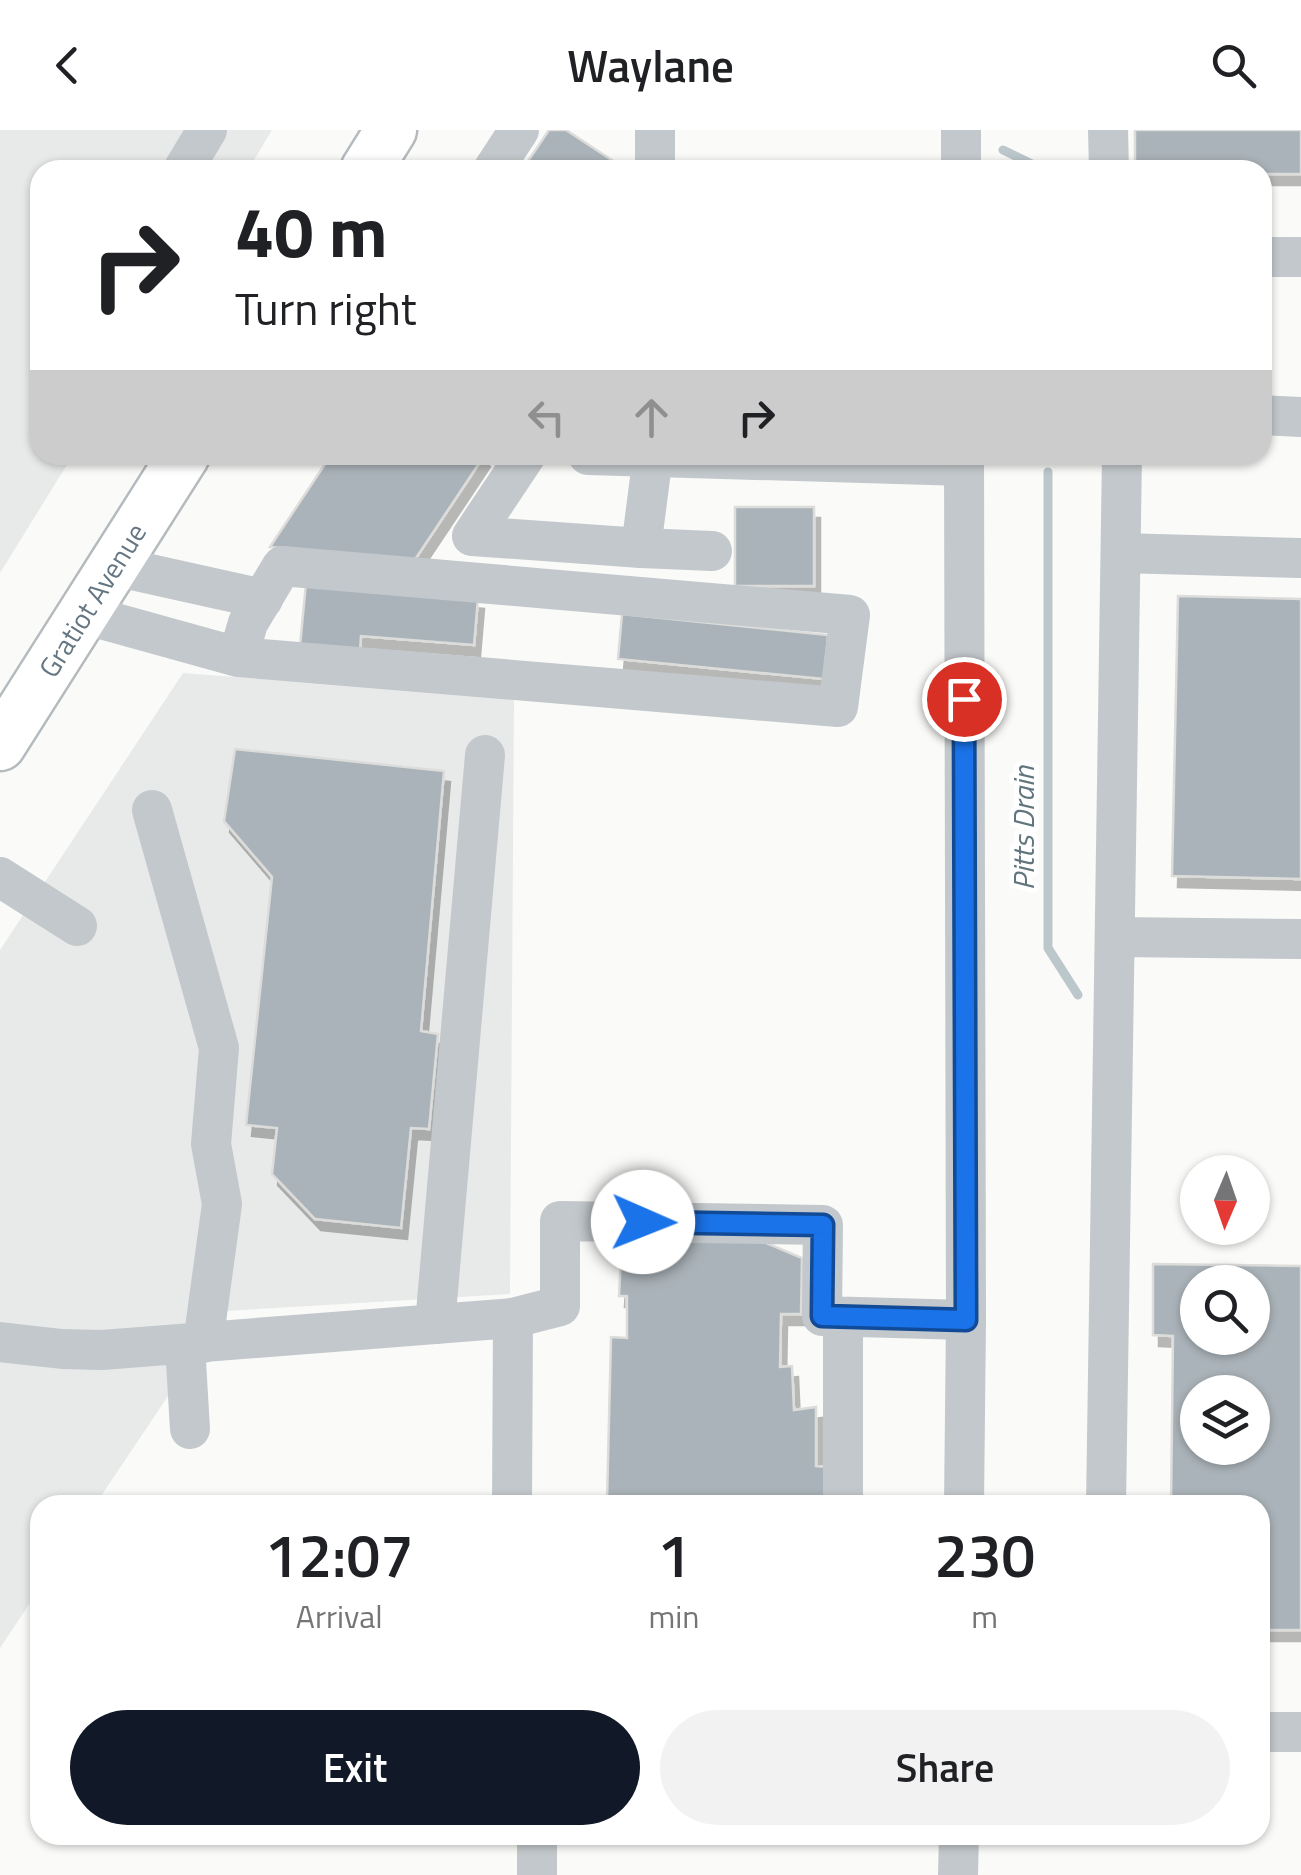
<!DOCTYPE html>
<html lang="en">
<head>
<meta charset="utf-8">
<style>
  :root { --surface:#fff; --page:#f2f2f2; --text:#202124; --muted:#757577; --accent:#111827 }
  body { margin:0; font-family:"Titillium Web",sans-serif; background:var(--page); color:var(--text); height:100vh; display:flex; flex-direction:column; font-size:38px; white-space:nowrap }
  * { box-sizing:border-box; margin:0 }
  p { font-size:32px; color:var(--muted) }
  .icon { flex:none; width:55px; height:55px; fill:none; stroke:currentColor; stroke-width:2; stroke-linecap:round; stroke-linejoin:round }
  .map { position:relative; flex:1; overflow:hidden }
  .drawer { position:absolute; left:30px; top:1365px; width:1240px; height:350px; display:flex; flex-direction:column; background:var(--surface); border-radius:30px; box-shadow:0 2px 8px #0004 }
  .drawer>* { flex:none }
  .guide { position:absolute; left:30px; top:30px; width:1242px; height:305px; border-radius:30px; box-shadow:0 2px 8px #0004; background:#fff; color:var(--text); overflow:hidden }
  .needle { width:65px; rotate:182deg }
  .buttons { position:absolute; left:1180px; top:1025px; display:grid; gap:20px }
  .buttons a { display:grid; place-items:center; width:90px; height:90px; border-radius:50%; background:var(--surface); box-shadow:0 2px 8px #0004; font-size:50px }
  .pin { position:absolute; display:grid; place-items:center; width:85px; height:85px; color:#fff; margin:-42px; border:5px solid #fff; border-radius:50%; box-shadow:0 2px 10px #0007 }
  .me { position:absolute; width:110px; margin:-55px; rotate:91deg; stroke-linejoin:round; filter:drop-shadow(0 0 8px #0008) }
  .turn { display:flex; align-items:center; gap:35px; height:210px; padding:0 40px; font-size:45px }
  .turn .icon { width:130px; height:130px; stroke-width:2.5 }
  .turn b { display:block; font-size:70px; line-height:85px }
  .lanes { display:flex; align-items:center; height:95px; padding:0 40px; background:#0003; justify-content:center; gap:50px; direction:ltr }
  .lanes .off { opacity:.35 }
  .eta { display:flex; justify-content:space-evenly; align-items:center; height:170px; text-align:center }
  .eta b { font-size:60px; font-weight:600; line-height:70px }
  .primary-button { display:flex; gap:20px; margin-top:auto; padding:20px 40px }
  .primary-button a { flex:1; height:115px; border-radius:60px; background:var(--accent); color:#fff; font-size:40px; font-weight:600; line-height:115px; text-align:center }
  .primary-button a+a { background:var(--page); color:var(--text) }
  header { display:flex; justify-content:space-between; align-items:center; height:130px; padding:0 40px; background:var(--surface); font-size:45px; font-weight:600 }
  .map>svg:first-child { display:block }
  .built { fill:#e8e9e9 }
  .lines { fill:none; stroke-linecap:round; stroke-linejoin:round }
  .stream { stroke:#bbc7cb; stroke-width:9 }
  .building { fill:#aab3b9; stroke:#dcdcda; stroke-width:2.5; fill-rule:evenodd; filter:url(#shadow) }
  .major-casing { stroke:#b5babe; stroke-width:55 }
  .minor { stroke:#c3c8cc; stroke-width:40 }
  .major { stroke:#fff; stroke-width:50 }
  .route-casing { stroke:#114b97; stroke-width:25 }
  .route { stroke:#1a73e8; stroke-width:18 }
  .labels { text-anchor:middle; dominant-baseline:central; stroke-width:10; stroke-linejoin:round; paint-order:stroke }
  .street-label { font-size:28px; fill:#657683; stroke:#fff }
  .water-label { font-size:30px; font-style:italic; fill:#60757c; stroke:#fff }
</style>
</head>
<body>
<header><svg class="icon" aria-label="back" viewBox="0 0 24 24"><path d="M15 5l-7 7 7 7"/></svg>Waylane<svg class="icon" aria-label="search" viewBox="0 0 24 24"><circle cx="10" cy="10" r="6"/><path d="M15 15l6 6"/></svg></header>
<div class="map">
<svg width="1301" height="1745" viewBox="0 0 1301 1745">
  <defs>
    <filter id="shadow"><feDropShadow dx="6" dy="11" stdDeviation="0" flood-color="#0004"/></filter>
  </defs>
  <rect width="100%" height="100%" fill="#fafaf8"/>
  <g class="built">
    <polygon points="0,0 272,0 248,40 40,40 40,325 73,325 0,443"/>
    <polygon points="183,543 514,568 510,1164 225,1181 95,1375 40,1375 40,1458 0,1518 0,820"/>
  </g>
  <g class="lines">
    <g class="stream">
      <polyline points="1003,20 1044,40"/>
      <polyline points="1048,342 1048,818 1078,865"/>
    </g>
  </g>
  <g class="building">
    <polygon points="549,0 566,0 627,40 522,40"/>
    <polygon points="1135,0 1301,0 1301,44 1262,44 1262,40 1135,40"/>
    <polygon points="331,325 483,325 484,326 414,431 270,417"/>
    <rect x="735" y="377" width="79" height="79"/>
    <polygon points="306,453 478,468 474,515 361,506 360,521 300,516"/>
    <polygon points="1178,466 1301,469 1301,749 1172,746"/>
    <polygon points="622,484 828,505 824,549 618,529"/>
    <polygon points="235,619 444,641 421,901 438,904 429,999 411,998 401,1098 315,1089 272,1044 277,998 246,995 272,747 224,691"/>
    <polygon points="622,1107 757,1109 802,1128 801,1184 781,1184 780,1237 792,1236 794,1280 816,1277 816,1336 828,1337 829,1375 602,1375 607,1371 611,1207 627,1208 627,1166 619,1166"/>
    <path d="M 1153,1134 L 1301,1136 L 1301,1500 L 1260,1500 L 1260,1375 L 1171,1375 L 1173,1206 L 1153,1205 ZM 1198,1152 L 1252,1152 L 1252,1208 L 1198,1208 ZM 1198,1262 L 1252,1262 L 1252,1318 L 1198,1318 Z"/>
  </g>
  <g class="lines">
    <defs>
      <g id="major">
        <polyline points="366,40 391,0"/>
        <polyline points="0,615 184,325"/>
      </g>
    </defs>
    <use href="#major" class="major-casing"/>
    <g class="minor">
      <polyline points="1108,0 1109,40"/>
      <polyline points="183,40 207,0"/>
      <polyline points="493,40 519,0"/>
      <polyline points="655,40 655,0"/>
      <polyline points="961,40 961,0"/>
      <polyline points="1262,127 1301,127"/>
      <polyline points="1262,285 1301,287"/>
      <polyline points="526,325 472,406 641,418 653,325"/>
      <polyline points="588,325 964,336"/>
      <polyline points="641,418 712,421"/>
      <polyline points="1121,423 1301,428"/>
      <polyline points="114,436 263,469"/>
      <polyline points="83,484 238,527 838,577 850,485 282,436 248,493 238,527"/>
      <polyline points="152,680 219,918 211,1014 222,1074 203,1213"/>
      <polyline points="0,747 77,796"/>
      <polyline points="1115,807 1301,809"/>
      <polyline points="513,1188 560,1176 560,1091 823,1095 822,1186 966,1190"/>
      <polyline points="435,1194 485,625"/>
      <polyline points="0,1212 62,1219 102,1220 513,1188 512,1375"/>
      <polyline points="185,1215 190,1299"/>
      <polyline points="843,1375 843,1187"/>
      <polyline points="964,1375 966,1190 964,325"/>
      <polyline points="1106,1375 1122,325"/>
      <polyline points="1260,1602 1301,1602"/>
      <polyline points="537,1705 537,1745"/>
      <polyline points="958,1745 959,1705"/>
    </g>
    <use href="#major" class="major"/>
  </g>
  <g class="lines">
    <defs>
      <polyline id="route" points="643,1092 823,1095 822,1186 966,1190 964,569"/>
    </defs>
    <use href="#route" class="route-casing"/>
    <use href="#route" class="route"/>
  </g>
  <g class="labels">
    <g class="street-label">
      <text transform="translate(92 470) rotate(-58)">Gratiot Avenue</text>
    </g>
    <g class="water-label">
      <text transform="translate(1023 698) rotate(-90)">Pitts Drain</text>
    </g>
  </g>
</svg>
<div class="buttons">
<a><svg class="needle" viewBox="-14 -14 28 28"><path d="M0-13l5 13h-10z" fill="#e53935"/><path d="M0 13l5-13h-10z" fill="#757577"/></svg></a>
<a><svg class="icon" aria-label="search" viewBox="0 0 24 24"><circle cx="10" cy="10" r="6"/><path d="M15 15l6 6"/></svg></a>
<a><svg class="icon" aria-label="layers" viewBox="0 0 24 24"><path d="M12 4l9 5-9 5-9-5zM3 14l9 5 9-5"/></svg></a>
</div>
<div class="pin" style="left:964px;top:569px;background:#d93025"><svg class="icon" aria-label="arrive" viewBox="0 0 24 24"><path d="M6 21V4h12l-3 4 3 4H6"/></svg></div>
<svg class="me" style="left:643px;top:1092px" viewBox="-20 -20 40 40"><circle r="19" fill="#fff"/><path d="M0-13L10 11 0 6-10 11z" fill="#1a73e8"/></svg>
<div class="guide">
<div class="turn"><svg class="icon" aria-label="right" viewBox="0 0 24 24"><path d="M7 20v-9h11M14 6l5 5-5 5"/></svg><div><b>40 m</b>Turn right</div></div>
<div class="lanes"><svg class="icon off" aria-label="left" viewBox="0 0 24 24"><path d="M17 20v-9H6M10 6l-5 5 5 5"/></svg><svg class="icon off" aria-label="ahead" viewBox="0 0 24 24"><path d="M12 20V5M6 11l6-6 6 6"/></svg><svg class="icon" aria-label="right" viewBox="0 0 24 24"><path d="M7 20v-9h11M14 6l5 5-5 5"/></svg></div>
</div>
<section class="drawer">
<div class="eta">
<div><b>12:07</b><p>Arrival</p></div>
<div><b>1</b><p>min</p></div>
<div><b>230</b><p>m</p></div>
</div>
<div class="primary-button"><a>Exit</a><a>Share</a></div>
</section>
</div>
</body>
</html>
